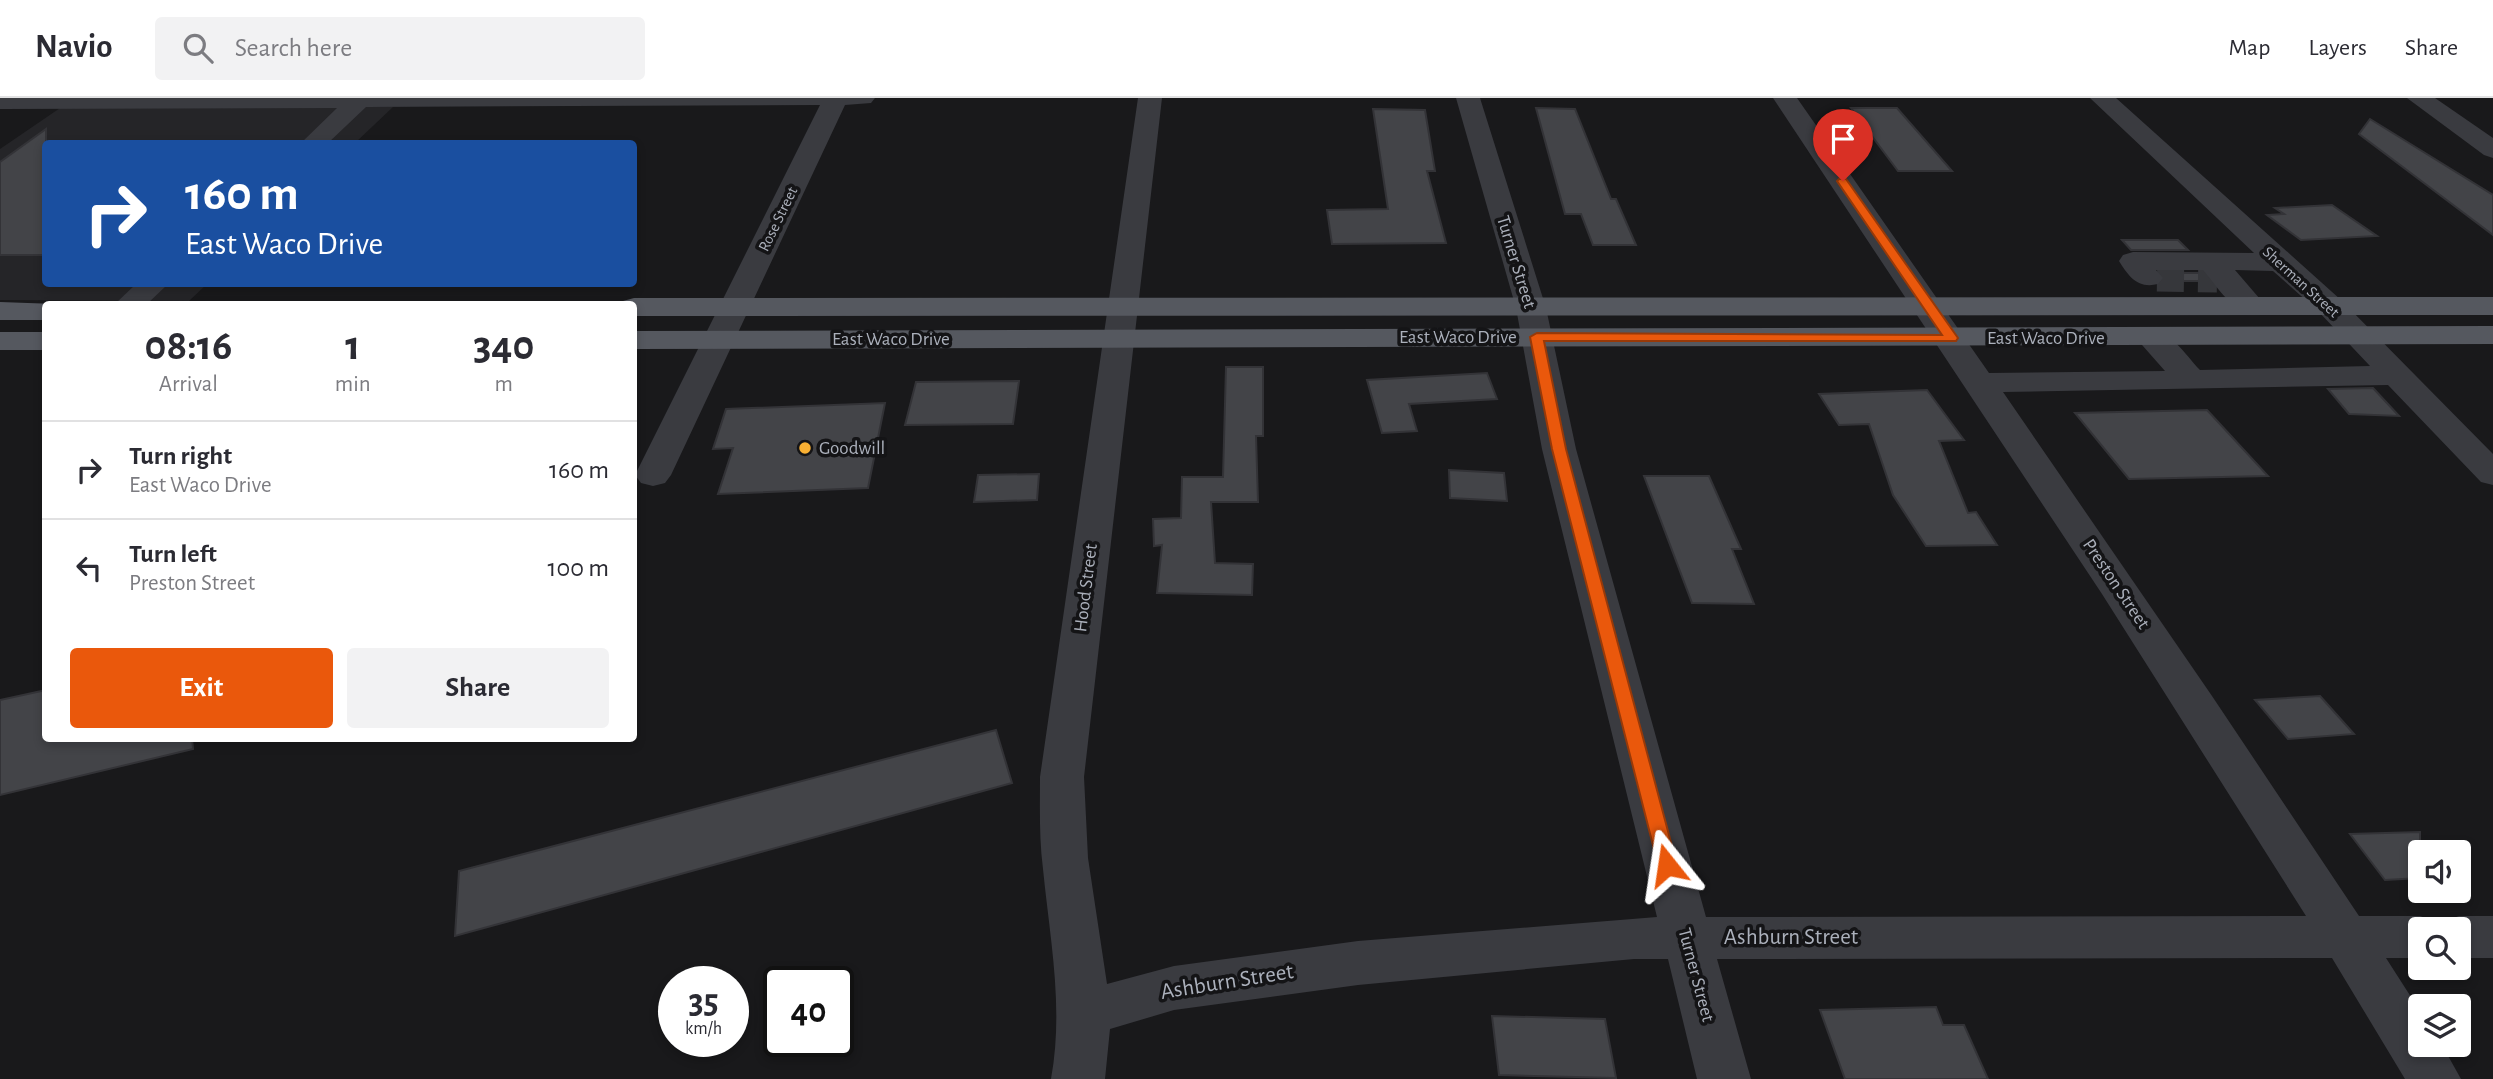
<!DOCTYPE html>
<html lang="en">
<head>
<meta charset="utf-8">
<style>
  :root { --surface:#fff; --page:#f2f2f3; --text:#2b2b33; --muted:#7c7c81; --line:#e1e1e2; --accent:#ea580c }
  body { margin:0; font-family:"Alegreya Sans",sans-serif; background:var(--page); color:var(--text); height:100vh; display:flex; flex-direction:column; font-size:26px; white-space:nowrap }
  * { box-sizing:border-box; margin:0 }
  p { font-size:23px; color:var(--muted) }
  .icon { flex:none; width:38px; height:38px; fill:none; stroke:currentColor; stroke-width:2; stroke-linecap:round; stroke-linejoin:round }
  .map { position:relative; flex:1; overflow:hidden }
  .side { position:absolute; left:42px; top:203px; width:595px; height:441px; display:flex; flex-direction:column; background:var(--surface); border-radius:7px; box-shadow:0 4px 10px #0003 }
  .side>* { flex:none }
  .guide { position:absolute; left:42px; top:42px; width:595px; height:147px; border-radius:7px; box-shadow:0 4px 10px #0003; background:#1a4fa0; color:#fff; overflow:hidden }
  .tools { position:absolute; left:2408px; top:742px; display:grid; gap:14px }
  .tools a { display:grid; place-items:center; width:63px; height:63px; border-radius:7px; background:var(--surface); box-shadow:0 4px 10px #0003; font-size:35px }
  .speed { position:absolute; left:658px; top:868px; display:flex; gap:14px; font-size:35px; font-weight:700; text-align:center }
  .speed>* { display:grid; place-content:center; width:91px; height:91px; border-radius:50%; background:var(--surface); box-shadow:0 4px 10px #0003; line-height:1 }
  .speed small { font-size:18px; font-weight:400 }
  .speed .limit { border:4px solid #111; border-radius:10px; background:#fff; color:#111 }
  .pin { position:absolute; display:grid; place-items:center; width:60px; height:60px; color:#fff; margin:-72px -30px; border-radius:50% 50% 50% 0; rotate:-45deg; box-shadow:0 0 7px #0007 }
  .pin .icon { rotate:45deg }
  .me { position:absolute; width:77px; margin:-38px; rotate:345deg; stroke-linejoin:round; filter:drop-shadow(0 0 5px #0008) }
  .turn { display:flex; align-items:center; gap:24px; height:147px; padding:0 28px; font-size:32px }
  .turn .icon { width:91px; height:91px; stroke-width:2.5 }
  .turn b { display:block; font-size:49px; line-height:60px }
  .eta { display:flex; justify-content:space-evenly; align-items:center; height:119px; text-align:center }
  .eta b { font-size:42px; font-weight:700; line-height:49px }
  .cta { display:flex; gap:14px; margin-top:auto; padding:14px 28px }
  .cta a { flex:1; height:80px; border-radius:7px; background:var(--accent); color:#fff; font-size:28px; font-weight:700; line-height:80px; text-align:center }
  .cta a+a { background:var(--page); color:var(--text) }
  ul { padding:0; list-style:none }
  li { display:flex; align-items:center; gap:21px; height:98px; padding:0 28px; border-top:2px solid var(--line) }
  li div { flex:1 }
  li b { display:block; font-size:26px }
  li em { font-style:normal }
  header { display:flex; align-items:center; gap:42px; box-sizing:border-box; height:98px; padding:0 35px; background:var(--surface); border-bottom:2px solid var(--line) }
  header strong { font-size:33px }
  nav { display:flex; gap:38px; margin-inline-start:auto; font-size:24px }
  .search { width:490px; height:63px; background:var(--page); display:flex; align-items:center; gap:18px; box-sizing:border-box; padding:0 24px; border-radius:7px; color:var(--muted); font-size:26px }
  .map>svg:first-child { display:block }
  .built { fill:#252528 }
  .building { fill:#434448; stroke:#333337; stroke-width:2 }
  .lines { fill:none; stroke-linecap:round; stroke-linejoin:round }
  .minor-tunnel { stroke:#36373b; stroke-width:27; stroke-dasharray:27 14; stroke-linecap:butt }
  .minor { fill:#3a3b40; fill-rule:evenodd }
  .major { fill:#55585f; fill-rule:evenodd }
  .route { fill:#ea580c; stroke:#983908; stroke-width:2 }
  .poi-dot { fill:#f9b033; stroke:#141416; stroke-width:2.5 }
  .labels { text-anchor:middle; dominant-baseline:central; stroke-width:7; stroke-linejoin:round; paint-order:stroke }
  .far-street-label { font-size:16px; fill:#abb0bb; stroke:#141416 }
  .street-label { font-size:19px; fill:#abb0bb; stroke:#141416 }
  .poi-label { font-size:19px; fill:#abb0bb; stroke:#141416; text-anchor:start }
  .near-street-label { font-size:23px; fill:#abb0bb; stroke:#141416 }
</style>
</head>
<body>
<header>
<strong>Navio</strong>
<div class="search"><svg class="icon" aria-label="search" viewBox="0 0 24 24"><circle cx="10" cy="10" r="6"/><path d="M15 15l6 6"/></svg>Search here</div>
<nav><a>Map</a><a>Layers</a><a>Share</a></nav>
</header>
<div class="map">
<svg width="2493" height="981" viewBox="0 0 2493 981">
  <rect width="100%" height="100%" fill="#19191b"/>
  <polygon class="built" points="63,8 393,9 355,45 46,46 46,186 207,186 189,203 0,202 0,51"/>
  <g class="building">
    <polygon points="1536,10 1575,11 1611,101 1616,101 1636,147 1593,147 1581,116 1565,116"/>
    <polygon points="1851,10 1897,10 1952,73 1898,73"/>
    <polygon points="1373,11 1425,12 1435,73 1427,73 1446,145 1332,146 1327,112 1388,111"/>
    <polygon points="2370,21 2493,97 2493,137 2359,36"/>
    <polygon points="46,31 46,157 0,157 0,64"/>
    <polygon points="2332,107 2377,138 2301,142 2267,117 2284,116 2275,110"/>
    <polygon points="2122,142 2178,142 2188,152 2131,152"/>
    <polygon points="2162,175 2202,175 2209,183 2164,183 2166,180"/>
    <polygon points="1226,269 1263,269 1263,338 1256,338 1258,404 1211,404 1215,465 1253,466 1252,497 1157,495 1162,447 1154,448 1153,421 1181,420 1182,379 1223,379"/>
    <polygon points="1487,275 1497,301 1409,306 1417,333 1382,335 1367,282"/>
    <polygon points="1019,283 1013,326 905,327 916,284"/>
    <polygon points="2373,290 2399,318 2349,316 2328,291"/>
    <polygon points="1927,292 1964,342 1939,343 1968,415 1976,414 1997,447 1926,448 1893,397 1869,326 1839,327 1819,296"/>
    <polygon points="885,305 868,390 718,396 733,350 713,351 726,311"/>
    <polygon points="2207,312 2268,378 2129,381 2075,315"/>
    <polygon points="1449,372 1504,375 1507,403 1450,400"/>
    <polygon points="1039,376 1037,402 974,404 978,377"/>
    <polygon points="1644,378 1709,378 1741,451 1732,451 1754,506 1692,505"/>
    <polygon points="46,592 46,640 192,640 193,651 0,697 0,602"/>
    <polygon points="2320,598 2354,636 2288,641 2255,602"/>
    <polygon points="996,632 1012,685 455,838 459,773"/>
    <polygon points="2420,734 2420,780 2385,782 2350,736"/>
    <polygon points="1936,909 1943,927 1964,927 1988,981 1845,981 1820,912"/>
    <polygon points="1492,918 1605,921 1616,980 1499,977"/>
  </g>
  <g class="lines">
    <polyline class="minor-tunnel" points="2157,180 2217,181"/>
    <g class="minor">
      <polygon points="0,0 875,0 871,5 845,7 671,377 665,385 653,388 641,385 635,377 820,7 366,9 327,46 300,46 337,10 0,11"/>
      <path d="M 1138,0 L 1162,0 L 1084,679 L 1088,760 L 1107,886 L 1174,868 L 1358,843 L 1657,819 L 1542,351 L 1516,210 L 1456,0 L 1480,0 L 1546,210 L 1576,351 L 1706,819 L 2306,818 L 2102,496 L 1773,0 L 1797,0 L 1989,275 L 2165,273 L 2135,239 L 2140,232 C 2167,226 2183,254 2200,272 L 2370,268 L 2319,214 L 2273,173 L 2235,172 L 2266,208 L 2262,214 C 2235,221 2219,190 2203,172 L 2156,172 L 2163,180 L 2158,186 C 2138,191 2129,179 2119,163 L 2123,157 L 2133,154 L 2254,155 L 2090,0 L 2116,0 L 2341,202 L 2493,356 L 2493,387 L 2481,384 L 2388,287 L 2003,294 L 2212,598 L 2359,818 L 2420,818 L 2437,824 L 2440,829 L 2442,824 L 2459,818 L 2493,818 L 2493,860 L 2459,860 L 2459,831 L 2420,831 L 2420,860 L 2386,860 L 2420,913 L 2420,947 L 2442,947 L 2461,981 L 2405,981 L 2332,860 L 1717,861 L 1751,981 L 1697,981 L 1668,861 L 1634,861 L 1358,887 L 1174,912 L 1110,931 L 1105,981 L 1051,981 C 1064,910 1050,842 1043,771 C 1039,740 1040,710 1040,679 Z"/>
      <polygon points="2407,0 2435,0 2493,40 2493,60 2484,57"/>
      <polygon points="136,186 168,186 147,206 115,206"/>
    </g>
    <g class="major">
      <polygon points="2493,199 2493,217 634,218 634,206 621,206 623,203 634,200"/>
      <polygon points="0,204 56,206 46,206 46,222 0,222"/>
      <polygon points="2493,228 2493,246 634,251 634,233"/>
      <rect x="0" y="234" width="46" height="18"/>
    </g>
  </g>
  <polygon class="route" points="1839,81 1846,81 1958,240 1956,243 1544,243 1566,351 1677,767 1674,773 1667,775 1660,773 1658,767 1552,351 1530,239 1537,235 1942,237 1837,83"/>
  <circle class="poi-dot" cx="805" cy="350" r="7"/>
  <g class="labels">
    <g class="far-street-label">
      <text transform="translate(778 121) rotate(-64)">Rose Street</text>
      <text transform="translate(2301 184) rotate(42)">Sherman Street</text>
    </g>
    <g class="street-label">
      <text transform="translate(1516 164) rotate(73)">Turner Street</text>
      <text x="1458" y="239">East Waco Drive</text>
      <text x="2046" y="240">East Waco Drive</text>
      <text x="891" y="241">East Waco Drive</text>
      <text transform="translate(2116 486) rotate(56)">Preston Street</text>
      <text transform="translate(1086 490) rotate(-83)">Hood Street</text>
      <text transform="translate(1696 877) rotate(75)">Turner Street</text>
    </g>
    <g class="poi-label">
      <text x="819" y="350">Goodwill</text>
    </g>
    <g class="near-street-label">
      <text x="1791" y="839">Ashburn Street</text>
      <text transform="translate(1227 884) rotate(-9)">Ashburn Street</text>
    </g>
  </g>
</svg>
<div class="tools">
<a><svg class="icon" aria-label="sound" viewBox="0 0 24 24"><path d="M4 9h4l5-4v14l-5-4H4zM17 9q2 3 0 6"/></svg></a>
<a><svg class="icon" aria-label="search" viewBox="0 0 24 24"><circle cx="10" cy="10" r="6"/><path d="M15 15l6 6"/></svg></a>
<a><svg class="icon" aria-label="layers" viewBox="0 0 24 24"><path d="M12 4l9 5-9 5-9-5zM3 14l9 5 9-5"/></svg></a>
</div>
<div class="speed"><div>35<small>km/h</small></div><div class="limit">40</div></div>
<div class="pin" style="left:1843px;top:83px;background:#d93025"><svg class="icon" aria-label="arrive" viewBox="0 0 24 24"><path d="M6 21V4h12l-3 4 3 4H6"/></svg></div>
<svg class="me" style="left:1667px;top:767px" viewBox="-20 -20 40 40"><path d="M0-17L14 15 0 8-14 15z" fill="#ea580c" stroke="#fff" stroke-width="4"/></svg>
<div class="guide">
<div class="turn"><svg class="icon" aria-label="right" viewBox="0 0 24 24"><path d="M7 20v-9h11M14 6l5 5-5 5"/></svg><div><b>160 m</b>East Waco Drive</div></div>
</div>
<section class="side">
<div class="eta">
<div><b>08:16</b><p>Arrival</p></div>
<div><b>1</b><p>min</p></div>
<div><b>340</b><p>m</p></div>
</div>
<ul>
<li><svg class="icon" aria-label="right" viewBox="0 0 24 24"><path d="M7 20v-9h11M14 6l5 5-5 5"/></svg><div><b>Turn right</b><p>East Waco Drive</p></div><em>160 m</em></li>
<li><svg class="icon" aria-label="left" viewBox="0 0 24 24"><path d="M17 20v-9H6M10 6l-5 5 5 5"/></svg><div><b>Turn left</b><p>Preston Street</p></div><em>100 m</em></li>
</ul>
<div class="cta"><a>Exit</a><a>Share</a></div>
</section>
</div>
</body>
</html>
